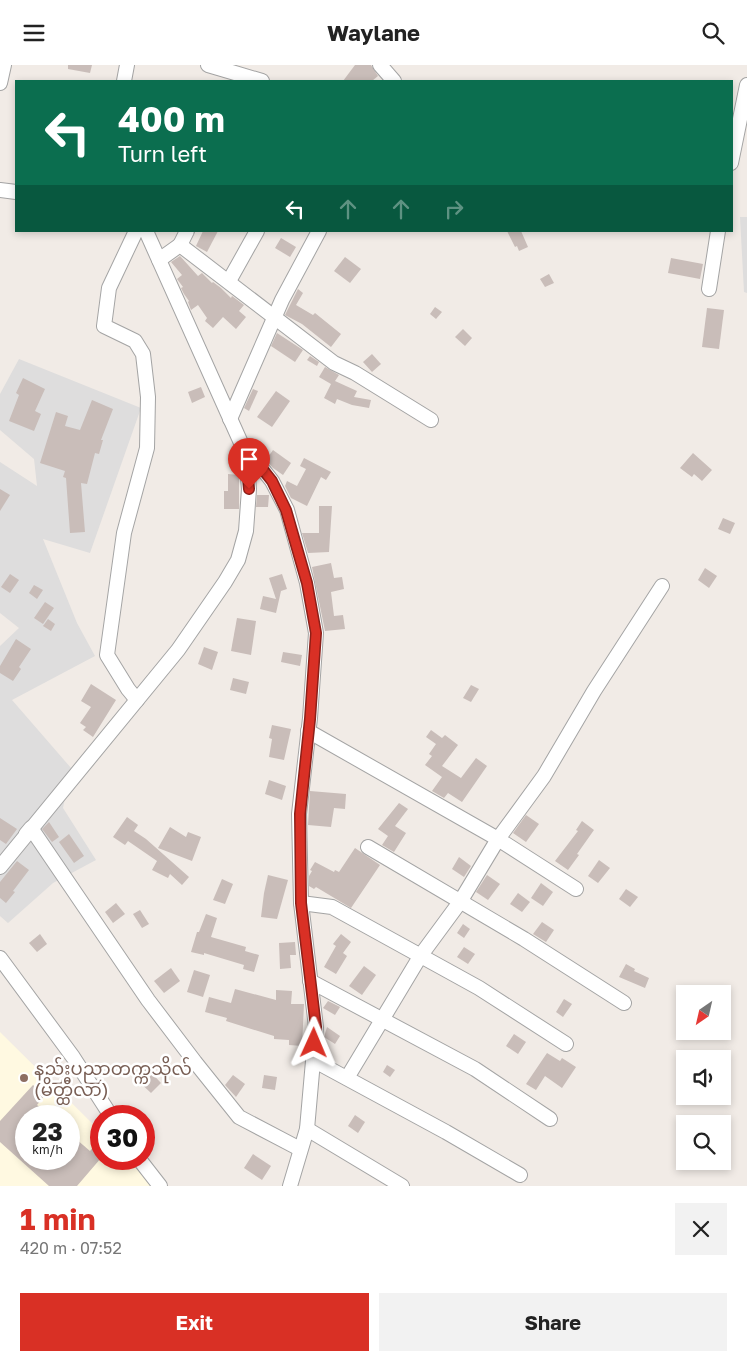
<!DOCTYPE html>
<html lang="en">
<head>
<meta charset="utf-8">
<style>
  :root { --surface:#fff; --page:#f2f2f2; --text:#222; --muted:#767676; --accent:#d93025 }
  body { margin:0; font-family:"Golos Text","Noto Sans Myanmar",sans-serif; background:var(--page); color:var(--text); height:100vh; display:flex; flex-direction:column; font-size:19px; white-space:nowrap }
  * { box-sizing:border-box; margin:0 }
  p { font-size:16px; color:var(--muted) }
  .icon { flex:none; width:28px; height:28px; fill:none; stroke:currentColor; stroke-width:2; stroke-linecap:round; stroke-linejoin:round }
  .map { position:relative; height:1121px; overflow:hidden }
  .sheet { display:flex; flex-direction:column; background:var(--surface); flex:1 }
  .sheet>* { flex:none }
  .banner { position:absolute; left:15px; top:15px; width:718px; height:152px; border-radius:0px; box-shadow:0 2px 8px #0003; background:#0b6e4f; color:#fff; overflow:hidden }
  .needle { width:32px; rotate:214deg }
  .tools { position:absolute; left:676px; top:920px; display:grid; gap:10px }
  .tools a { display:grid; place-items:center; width:55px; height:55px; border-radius:0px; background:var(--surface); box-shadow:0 2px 8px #0003; font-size:25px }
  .speed { position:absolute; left:15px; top:1040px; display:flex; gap:10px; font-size:25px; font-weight:700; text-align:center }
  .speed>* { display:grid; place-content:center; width:65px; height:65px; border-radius:50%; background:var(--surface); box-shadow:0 2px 8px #0003; line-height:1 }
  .speed small { font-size:12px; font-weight:400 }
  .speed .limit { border:8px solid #d22; background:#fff; color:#111 }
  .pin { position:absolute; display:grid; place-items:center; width:42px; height:42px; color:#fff; margin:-51px -21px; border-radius:50% 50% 50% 0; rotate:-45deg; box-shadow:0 0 5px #0007 }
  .pin .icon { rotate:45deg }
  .me { position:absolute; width:55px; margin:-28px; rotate:1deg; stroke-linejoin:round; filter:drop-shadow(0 0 4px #0008) }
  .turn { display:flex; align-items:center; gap:18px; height:105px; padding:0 20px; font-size:22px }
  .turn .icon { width:65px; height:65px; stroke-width:2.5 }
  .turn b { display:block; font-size:35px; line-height:42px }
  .lanes { display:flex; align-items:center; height:48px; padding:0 20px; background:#0003; justify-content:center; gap:25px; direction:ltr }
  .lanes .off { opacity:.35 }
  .round { display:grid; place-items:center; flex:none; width:52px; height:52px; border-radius:0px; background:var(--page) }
  .summary { display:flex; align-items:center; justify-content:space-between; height:85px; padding:0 20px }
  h1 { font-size:30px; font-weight:700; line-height:38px; color:var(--accent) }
  .action { display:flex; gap:10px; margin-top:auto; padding:10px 20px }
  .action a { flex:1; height:58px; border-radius:0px; background:var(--accent); color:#fff; font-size:20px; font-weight:700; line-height:58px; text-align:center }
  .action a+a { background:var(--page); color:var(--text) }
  header { display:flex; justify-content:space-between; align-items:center; height:65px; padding:0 20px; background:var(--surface); font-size:22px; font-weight:700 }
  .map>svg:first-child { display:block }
  .residential { fill:#dedddd }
  .education { fill:#fff9e1; fill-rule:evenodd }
  .building { fill:#c9bdb9 }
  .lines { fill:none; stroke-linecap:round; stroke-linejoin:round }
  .minor-casing { stroke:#a4a4a4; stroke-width:16 }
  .minor { stroke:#fff; stroke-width:14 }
  .route-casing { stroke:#8d1f18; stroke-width:12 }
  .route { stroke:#d93025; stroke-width:9 }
  .education-dot { fill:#8d6e63; stroke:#fff; stroke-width:2 }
  .labels { text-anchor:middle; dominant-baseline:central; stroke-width:5; stroke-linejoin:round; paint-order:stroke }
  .education-label { font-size:18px; fill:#785e54; stroke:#fff; text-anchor:start }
</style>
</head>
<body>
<header><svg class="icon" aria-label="menu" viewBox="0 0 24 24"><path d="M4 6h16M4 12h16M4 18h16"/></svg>Waylane<svg class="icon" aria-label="search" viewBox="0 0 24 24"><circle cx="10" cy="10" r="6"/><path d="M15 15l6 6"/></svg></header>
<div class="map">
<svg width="747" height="1121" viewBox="0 0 747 1121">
  <rect width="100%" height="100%" fill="#f1ebe6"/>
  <g class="residential">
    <polygon points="740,152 747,152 747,228 744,227"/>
    <polygon points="19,294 141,343 90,488 43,474 77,558 95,591 12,635 71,703 63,743 96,795 53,818 8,858 0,851 0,581 19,563 0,548 0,397 37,421 34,394 0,365 0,329"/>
  </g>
  <path class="education" d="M 0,967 L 101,1067 L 101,1094 L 129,1094 L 156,1121 L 0,1121 ZM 26,1051 L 69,1051 L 69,1094 L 26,1094 Z"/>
  <g class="building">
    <polygon points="68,0 92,0 90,8 68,4"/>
    <polygon points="355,0 371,0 378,11 372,16 343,16"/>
    <polygon points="203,166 218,166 207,187 196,181"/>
    <polygon points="507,166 521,166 528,182 519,186 517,181 515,182"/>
    <polygon points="281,173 296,182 290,192 275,183"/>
    <polygon points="180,191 198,211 202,208 212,218 213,217 221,223 231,233 232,231 244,240 239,246 246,252 236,264 223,252 213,263 205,256 207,253 198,240 191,245 188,237 189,236 184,229 181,223 183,222 177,214 182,210 171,197"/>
    <polygon points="345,192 361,204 350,218 334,206"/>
    <polygon points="671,193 703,199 700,214 668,208"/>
    <polygon points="549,209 554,218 545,222 540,214"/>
    <polygon points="298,224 303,228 296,240 313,250 315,248 341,269 331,282 302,259 285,250"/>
    <polygon points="435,242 442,247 436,254 430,249"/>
    <polygon points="707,243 724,245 719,284 702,282"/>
    <polygon points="463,264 472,273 465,281 455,272"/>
    <polygon points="277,268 303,285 295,297 271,281"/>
    <polygon points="372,289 381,299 372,307 363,297"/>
    <polygon points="310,291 319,297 317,301 307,295"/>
    <polygon points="325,302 339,310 335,316 357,326 354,332 371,335 369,343 352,340 337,334 335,339 324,333 331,319 319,312"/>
    <polygon points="23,313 45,324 35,346 41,349 34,366 9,356 19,330 16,328"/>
    <polygon points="201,322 205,332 192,338 188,327"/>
    <polygon points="253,324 258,326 249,346 244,343"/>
    <polygon points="276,326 290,336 272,362 257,352"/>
    <polygon points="92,335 113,344 101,375 103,375 99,389 95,388 87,419 81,418 85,467 70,468 66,413 63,412 65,406 40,398 56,347 68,351 65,361 80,365"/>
    <polygon points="273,385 291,398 283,410 273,403 266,395"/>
    <polygon points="693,388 712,405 702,416 694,409 692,412 680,403"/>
    <polygon points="304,393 331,407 326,415 321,412 307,441 291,433 285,421 287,416 297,421 306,404 300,401"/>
    <polygon points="228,409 239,410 239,444 224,444 224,426 228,426"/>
    <polygon points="0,424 10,430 0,446"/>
    <polygon points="257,430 269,430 268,442 256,442"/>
    <polygon points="319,441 332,441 329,487 308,488 302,468 319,468"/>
    <polygon points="723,453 735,458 730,469 718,464"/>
    <polygon points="331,498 334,513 342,512 344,524 331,527 334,551 343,550 345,564 325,566 312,502"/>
    <polygon points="705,503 717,511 709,523 698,515"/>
    <polygon points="10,509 19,515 10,528 1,522"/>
    <polygon points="282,509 287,524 281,526 276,548 260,544 263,531 276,534 269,513"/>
    <polygon points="34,520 43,525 37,534 29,528"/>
    <polygon points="45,537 54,543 43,559 34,553"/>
    <polygon points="237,553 256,556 251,590 231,586"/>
    <polygon points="48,554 55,559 51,566 43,561"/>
    <polygon points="16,574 31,584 19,602 21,604 13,616 0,608 0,601"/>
    <polygon points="204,582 218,587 212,605 198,599"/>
    <polygon points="283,587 302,590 300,601 281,597"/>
    <polygon points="233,613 249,617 246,629 230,625"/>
    <polygon points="91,619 116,635 93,672 83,665 86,662 80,658 91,642 81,636"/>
    <polygon points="471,620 479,624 471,637 463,633"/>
    <polygon points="272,660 291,664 284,695 269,692 272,674 269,673"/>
    <polygon points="431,665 442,673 445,670 458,680 442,701 461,713 476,693 487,701 462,737 448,728 444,733 432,726 442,712 425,700 432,691 429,689 436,679 426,672"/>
    <polygon points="269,715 286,721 282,735 265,729"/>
    <polygon points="310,726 346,729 345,744 334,743 331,762 308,760"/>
    <polygon points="399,738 408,744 395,761 406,768 394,787 382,780 388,771 378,764"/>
    <polygon points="526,750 539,759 526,777 513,768"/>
    <polygon points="127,752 138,760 134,766 146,774 189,812 182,820 170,809 168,813 152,805 157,796 128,776 125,780 113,772"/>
    <polygon points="0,753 17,764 6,779 0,775"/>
    <polygon points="582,756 594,765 577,789 579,790 568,805 555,796 578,766 576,765"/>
    <polygon points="49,757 59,772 52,777 42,764"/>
    <polygon points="170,762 186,772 188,767 201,772 192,796 158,783"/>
    <polygon points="69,769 84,791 74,798 59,777"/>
    <polygon points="355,783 380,800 351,843 316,822 314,824 309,821 309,811 312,806 310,805 315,797 334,807 335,805 339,807"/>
    <polygon points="459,792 471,801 464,812 452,804"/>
    <polygon points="599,795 610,803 598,818 588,811"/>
    <polygon points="17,796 29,805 13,826 15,827 6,838 0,833 0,817"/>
    <polygon points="268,810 288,815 277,854 261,852 264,828"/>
    <polygon points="487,810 500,819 488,835 476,827"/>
    <polygon points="222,814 233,819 225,839 213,835"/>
    <polygon points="541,818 553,827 543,841 531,833"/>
    <polygon points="626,824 638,832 630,842 619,834"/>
    <polygon points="518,828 530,837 522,847 510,839"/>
    <polygon points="116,838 125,849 113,858 105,847"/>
    <polygon points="140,845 149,859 142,863 133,849"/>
    <polygon points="206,849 217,853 211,872 246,882 245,886 259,890 254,907 243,904 244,900 204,888 204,890 191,887 197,867 199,867"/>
    <polygon points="542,857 554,865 546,877 533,869"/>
    <polygon points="463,859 470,864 464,873 457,868"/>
    <polygon points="40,869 47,879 37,887 29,878"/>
    <polygon points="341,869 351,877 343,888 347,891 336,909 324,902 336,881 333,879"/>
    <polygon points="295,877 296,890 290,890 291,903 280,904 279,878"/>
    <polygon points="464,882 475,889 468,899 457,892"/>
    <polygon points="626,899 635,904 634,906 649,913 645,923 619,912"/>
    <polygon points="364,901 376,910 362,930 349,921"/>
    <polygon points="171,903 180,916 164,928 154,916"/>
    <polygon points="194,905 210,910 203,932 187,927"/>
    <polygon points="235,924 276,935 276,925 292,926 291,939 304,939 302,981 289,980 289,975 274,974 274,971 226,956 227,953 205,947 209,932 231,938"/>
    <polygon points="564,934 572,939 563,952 556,947"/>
    <polygon points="328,936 340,942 335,950 323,943"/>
    <polygon points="327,962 340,971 335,979 324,972"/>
    <polygon points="514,969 526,977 518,989 506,981"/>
    <polygon points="547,988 560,996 562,993 576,1002 562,1023 545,1011 536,1025 526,1019"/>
    <polygon points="387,1000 395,1005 390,1012 383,1007"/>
    <polygon points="147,1003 161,1018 151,1028 136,1014"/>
    <polygon points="233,1010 245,1019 236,1032 225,1020"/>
    <polygon points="264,1010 277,1012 275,1025 262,1023"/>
    <polygon points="33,1020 45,1030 37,1040 50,1051 26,1051 26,1094 69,1094 69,1068 90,1086 96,1079 101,1083 101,1093 77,1121 49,1121 0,1077 0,1056"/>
    <polygon points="355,1050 365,1057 358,1068 348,1061"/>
    <polygon points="253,1089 271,1101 262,1115 244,1103"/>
  </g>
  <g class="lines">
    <defs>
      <g id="minor">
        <polyline points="208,0 262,16"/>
        <polyline points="380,0 394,16"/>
        <polyline points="124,16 127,0"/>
        <polyline points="0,18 4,0"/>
        <polyline points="731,98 747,20"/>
        <polyline points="0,125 16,127"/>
        <polyline points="136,166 109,223 104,261 135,276 143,289 148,332 147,383 124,468 107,590 128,624 137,635"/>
        <polyline points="180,180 187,166"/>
        <polyline points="159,195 180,180 334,298 355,308 431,355"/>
        <polyline points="229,216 257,166"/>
        <polyline points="709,224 718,166"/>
        <polyline points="230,354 282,235 319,166"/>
        <polyline points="246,389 253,392 272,416 287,445 307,518 316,568 310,653 299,749 301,838 316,962 307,1064 290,1121"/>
        <polyline points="308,666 498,774 576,824"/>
        <polyline points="26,769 31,763 148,935 195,997 239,1052 300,1084"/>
        <polyline points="368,782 524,874 624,938"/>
        <polyline points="0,802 178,585 225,517 238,495 246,466 249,424 246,389 146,166"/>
        <polyline points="301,838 332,842 479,923 566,979"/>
        <polyline points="0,893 73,992 111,1051"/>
        <polyline points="310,916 475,1004 550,1054"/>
        <polyline points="313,995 446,1067 520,1110"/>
        <polyline points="347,1013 421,890 460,837 498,774 544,711 594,626 662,521"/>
        <polyline points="307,1064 402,1121"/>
        <polyline points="139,1094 160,1121"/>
      </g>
    </defs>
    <use href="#minor" class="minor-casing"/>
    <use href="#minor" class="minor"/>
  </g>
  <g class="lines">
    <defs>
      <polyline id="route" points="249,424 246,389 253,392 272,416 286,445 307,518 316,568 310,654 300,749 301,838 316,962 314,978"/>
    </defs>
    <use href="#route" class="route-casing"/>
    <use href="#route" class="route"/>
  </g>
  <circle class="education-dot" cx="24" cy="1013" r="5"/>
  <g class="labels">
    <g class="education-label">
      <text x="34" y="1003">နည်းပညာတက္ကသိုလ်<tspan x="34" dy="21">(မိတ္ထီလာ)</tspan></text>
    </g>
  </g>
</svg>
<div class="tools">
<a><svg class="needle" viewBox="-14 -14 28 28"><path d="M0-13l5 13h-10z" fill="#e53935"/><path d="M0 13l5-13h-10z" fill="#767676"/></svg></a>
<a><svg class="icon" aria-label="sound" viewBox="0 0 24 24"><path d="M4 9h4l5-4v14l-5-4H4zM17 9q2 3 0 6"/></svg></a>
<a><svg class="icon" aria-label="search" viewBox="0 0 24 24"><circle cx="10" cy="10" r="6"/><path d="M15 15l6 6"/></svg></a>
</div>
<div class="speed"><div>23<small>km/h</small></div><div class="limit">30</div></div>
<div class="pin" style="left:249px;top:424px;background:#d93025"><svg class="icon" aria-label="arrive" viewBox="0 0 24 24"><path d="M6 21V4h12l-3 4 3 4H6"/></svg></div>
<svg class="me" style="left:314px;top:978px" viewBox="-20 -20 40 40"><path d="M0-17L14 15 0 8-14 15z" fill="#d93025" stroke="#fff" stroke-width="4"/></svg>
<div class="banner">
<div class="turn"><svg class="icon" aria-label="left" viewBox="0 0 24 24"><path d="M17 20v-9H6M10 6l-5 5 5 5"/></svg><div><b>400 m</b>Turn left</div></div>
<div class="lanes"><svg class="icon" aria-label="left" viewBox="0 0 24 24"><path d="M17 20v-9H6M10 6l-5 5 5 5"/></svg><svg class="icon off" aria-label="ahead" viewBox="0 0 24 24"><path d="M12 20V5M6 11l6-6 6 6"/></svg><svg class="icon off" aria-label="ahead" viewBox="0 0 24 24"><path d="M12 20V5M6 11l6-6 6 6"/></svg><svg class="icon off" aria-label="right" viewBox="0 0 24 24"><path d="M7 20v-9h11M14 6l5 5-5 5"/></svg></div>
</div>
</div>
<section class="sheet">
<div class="summary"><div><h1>1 min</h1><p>420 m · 07:52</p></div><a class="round"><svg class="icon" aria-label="close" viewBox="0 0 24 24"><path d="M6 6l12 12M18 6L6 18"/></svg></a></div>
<div class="action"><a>Exit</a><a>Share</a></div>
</section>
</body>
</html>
